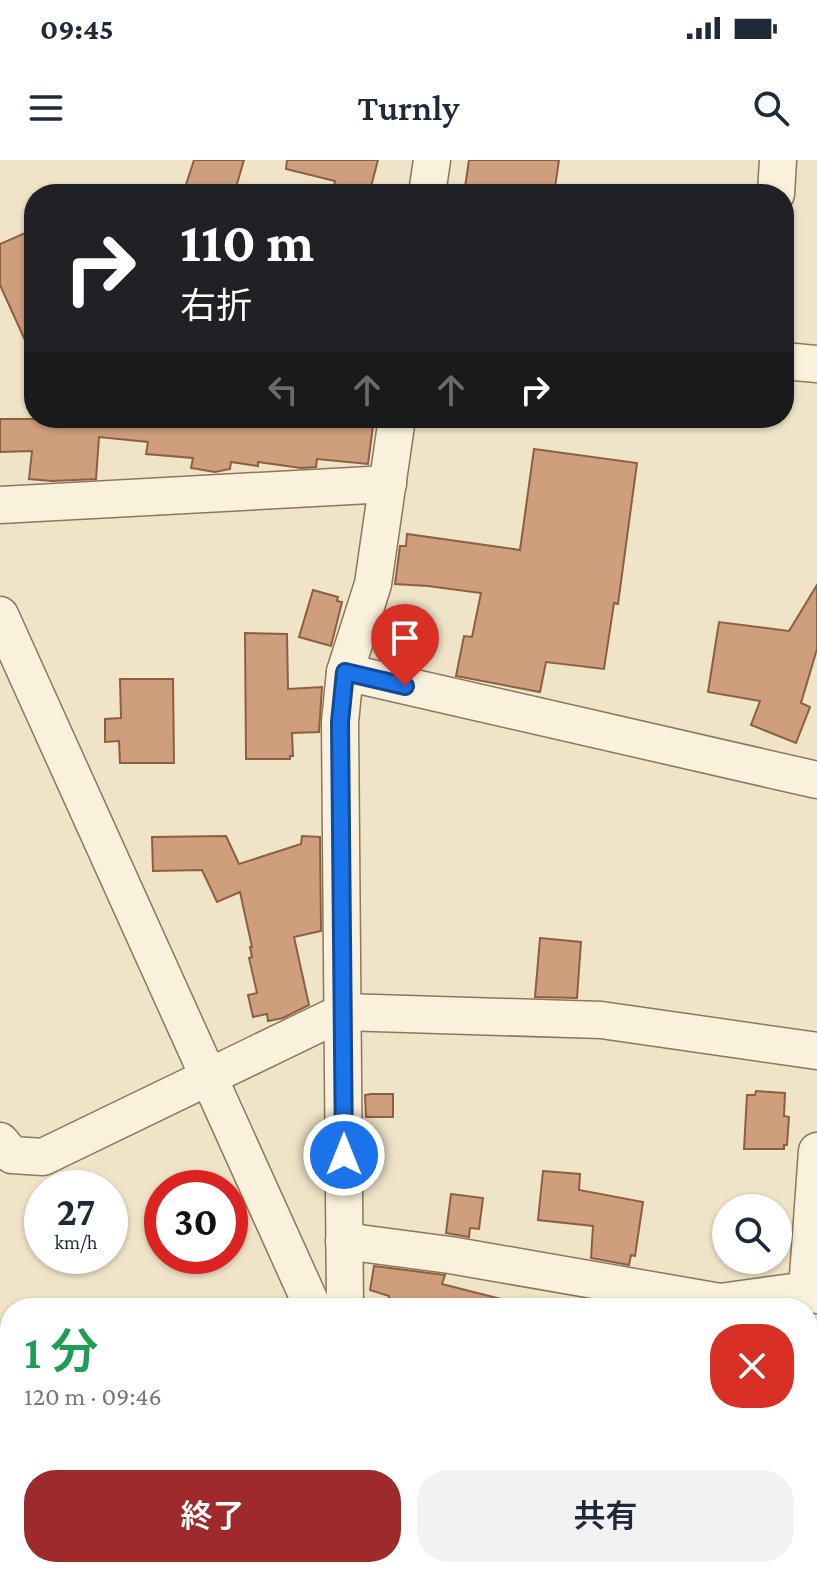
<!DOCTYPE html>
<html lang="ja">
<head>
<meta charset="utf-8">
<style>
  :root { --surface:#fff; --page:#f2f2f3; --text:#1f2937; --muted:#747a83; --accent:#9e2a2b }
  body { margin:0; font-family:"Crimson Pro","Noto Sans JP",serif; background:var(--page); color:var(--text); height:100vh; display:flex; flex-direction:column; font-size:30px; white-space:nowrap }
  * { box-sizing:border-box; margin:0 }
  p { font-size:26px; color:var(--muted) }
  .icon { flex:none; width:44px; height:44px; fill:none; stroke:currentColor; stroke-width:2; stroke-linecap:round; stroke-linejoin:round }
  .map { position:relative; flex:1; overflow:hidden }
  .details { position:absolute; left:0px; top:1138px; width:818px; height:280px; display:flex; flex-direction:column; background:var(--surface); border-radius:32px 32px 0 0; box-shadow:0 2px 6px #0004 }
  .details>* { flex:none }
  .hud { position:absolute; left:24px; top:24px; width:770px; height:244px; border-radius:32px; box-shadow:0 2px 6px #0004; background:#202124; color:#fff; overflow:hidden }
  .fabs { position:absolute; left:712px; top:1034px; display:grid; gap:16px }
  .fabs a { display:grid; place-items:center; width:80px; height:80px; border-radius:50%; background:var(--surface); box-shadow:0 2px 6px #0004; font-size:40px }
  .speed { position:absolute; left:24px; top:1010px; display:flex; gap:16px; font-size:40px; font-weight:700; text-align:center }
  .speed>* { display:grid; place-content:center; width:104px; height:104px; border-radius:50%; background:var(--surface); box-shadow:0 2px 6px #0004; line-height:1 }
  .speed small { font-size:20px; font-weight:400 }
  .speed .limit { border:12px solid #d22; background:#fff; color:#111 }
  .pin { position:absolute; display:grid; place-items:center; width:68px; height:68px; color:#fff; margin:-82px -34px; border-radius:50% 50% 50% 0; rotate:-45deg; box-shadow:0 0 8px #0007 }
  .pin .icon { rotate:45deg }
  .me { position:absolute; width:88px; margin:-44px; rotate:0deg; stroke-linejoin:round; filter:drop-shadow(0 0 6px #0008) }
  .turn { display:flex; align-items:center; gap:28px; height:168px; padding:0 24px; font-size:36px }
  .turn .icon { width:104px; height:104px; stroke-width:2.5 }
  .turn b { display:block; font-size:56px; line-height:68px }
  .lanes { display:flex; align-items:center; height:76px; padding:0 24px; background:#0003; justify-content:center; gap:40px; direction:ltr }
  .lanes .off { opacity:.35 }
  .round { display:grid; place-items:center; flex:none; width:84px; height:84px; border-radius:32px; background:var(--page) }
  .overview { display:flex; align-items:center; justify-content:space-between; height:136px; padding:0 24px }
  h1 { font-size:48px; font-weight:600; line-height:60px; color:#1e9e55 }
  .cta { display:flex; gap:16px; margin-top:auto; padding:16px 24px }
  .cta a { flex:1; height:92px; border-radius:32px; background:var(--accent); color:#fff; font-size:32px; font-weight:600; line-height:92px; text-align:center }
  .cta a+a { background:var(--page); color:var(--text) }
  .status { display:flex; justify-content:space-between; align-items:center; height:56px; padding:0 40px; background:var(--surface); direction:ltr }
  .status svg { height:22px; fill:currentColor }
  header { display:flex; justify-content:space-between; align-items:center; height:104px; padding:0 24px; background:var(--surface); font-size:36px; font-weight:600 }
  .map>svg:first-child { display:block }
  .building { fill:#cf9f7d; stroke:#8d5f41; stroke-width:2 }
  .lines { fill:none; stroke-linecap:round; stroke-linejoin:round }
  .minor-casing { stroke:#8d765c; stroke-width:39 }
  .minor { stroke:#faf1dc; stroke-width:36 }
  .route-casing { stroke:#114b97; stroke-width:20 }
  .route { stroke:#1a73e8; stroke-width:14 }
</style>
</head>
<body>
<div class="status"><b>09:45</b><svg viewBox="0 0 49 12"><path d="M0 12V9h3v3zM5 12V6h3v6zM10 12V3h3v9zM15 12V0h3v12zM26 1h20v11H26zM47 4h2v5h-2z"/></svg></div>
<header><svg class="icon" aria-label="menu" viewBox="0 0 24 24"><path d="M4 6h16M4 12h16M4 18h16"/></svg>Turnly<svg class="icon" aria-label="search" viewBox="0 0 24 24"><circle cx="10" cy="10" r="6"/><path d="M15 15l6 6"/></svg></header>
<div class="map">
<svg width="817" height="1418" viewBox="0 0 817 1418">
  <rect width="100%" height="100%" fill="#f0e4c8"/>
  <g class="building">
    <polygon points="194,0 244,0 234,34 183,34"/>
    <polygon points="287,0 378,0 369,34 334,26 335,21 286,9"/>
    <polygon points="469,0 559,0 554,34 464,34"/>
    <polygon points="34,69 34,200 0,125 0,84"/>
    <polygon points="374,258 368,304 317,299 316,307 301,308 258,302 258,306 231,302 230,309 215,312 191,308 193,298 146,294 148,282 99,277 96,319 52,321 29,319 32,291 0,292 0,259"/>
    <polygon points="534,289 637,303 618,444 614,443 604,509 546,502 540,532 456,516 464,476 472,477 481,433 428,426 395,424 400,386 406,386 407,374 520,390"/>
    <polygon points="817,425 817,489 801,543 810,547 796,583 751,565 760,541 708,532 719,462 789,471"/>
    <polygon points="313,430 338,437 337,441 342,442 331,486 299,477"/>
    <polygon points="245,473 287,474 288,529 322,527 319,572 292,573 293,596 290,596 290,599 246,599"/>
    <polygon points="120,519 173,519 174,603 120,603 119,581 105,582 105,559 121,558"/>
    <polygon points="226,676 239,704 301,684 302,676 320,677 321,771 294,777 309,845 283,858 268,861 267,854 253,857 248,835 257,833 249,798 252,797 250,787 252,787 240,732 217,742 202,710 153,711 152,677"/>
    <polygon points="540,778 581,782 577,838 535,837"/>
    <polygon points="756,931 785,933 784,956 789,957 787,985 784,985 784,989 744,989 747,935 755,935"/>
    <polygon points="371,934 393,934 393,957 366,957 365,935"/>
    <polygon points="543,1011 580,1014 579,1030 643,1042 635,1096 631,1095 629,1105 591,1098 593,1066 538,1060"/>
    <polygon points="451,1034 483,1038 479,1069 470,1068 469,1077 446,1073"/>
    <polygon points="374,1106 445,1115 442,1124 505,1140 504,1148 390,1148 389,1136 370,1130"/>
  </g>
  <g class="lines">
    <defs>
      <g id="minor">
        <polyline points="427,34 432,0"/>
        <polyline points="776,34 778,0"/>
        <polyline points="784,201 817,204"/>
        <polyline points="0,345 388,324"/>
        <polyline points="0,455 313,1148"/>
        <polyline points="345,512 817,620"/>
        <polyline points="0,981 12,995 43,997 343,852 601,860 817,891"/>
        <polyline points="817,991 807,1130 817,1135"/>
        <polyline points="344,1081 450,1095 720,1142 807,1130"/>
        <polyline points="345,1148 340,562 345,512 373,424 397,258"/>
        <polyline points="808,1347 817,1337"/>
        <polyline points="432,1408 436,1418"/>
        <polyline points="600,1408 615,1418"/>
        <polyline points="282,1418 286,1408"/>
        <polyline points="749,1418 757,1408"/>
      </g>
    </defs>
    <use href="#minor" class="minor-casing"/>
    <use href="#minor" class="minor"/>
  </g>
  <g class="lines">
    <defs>
      <polyline id="route" points="344,995 340,562 345,512 405,526"/>
    </defs>
    <use href="#route" class="route-casing"/>
    <use href="#route" class="route"/>
  </g>
</svg>
<div class="fabs">
<a><svg class="icon" aria-label="search" viewBox="0 0 24 24"><circle cx="10" cy="10" r="6"/><path d="M15 15l6 6"/></svg></a>
</div>
<div class="speed"><div>27<small>km/h</small></div><div class="limit">30</div></div>
<div class="pin" style="left:405px;top:526px;background:#d93025"><svg class="icon" aria-label="arrive" viewBox="0 0 24 24"><path d="M6 21V4h12l-3 4 3 4H6"/></svg></div>
<svg class="me" style="left:344px;top:995px" viewBox="-20 -20 40 40"><circle r="17" fill="#1a73e8" stroke="#fff" stroke-width="3"/><path d="M0-11L8 9 0 5-8 9z" fill="#fff"/></svg>
<div class="hud">
<div class="turn"><svg class="icon" aria-label="right" viewBox="0 0 24 24"><path d="M7 20v-9h11M14 6l5 5-5 5"/></svg><div><b>110 m</b>右折</div></div>
<div class="lanes"><svg class="icon off" aria-label="left" viewBox="0 0 24 24"><path d="M17 20v-9H6M10 6l-5 5 5 5"/></svg><svg class="icon off" aria-label="ahead" viewBox="0 0 24 24"><path d="M12 20V5M6 11l6-6 6 6"/></svg><svg class="icon off" aria-label="ahead" viewBox="0 0 24 24"><path d="M12 20V5M6 11l6-6 6 6"/></svg><svg class="icon" aria-label="right" viewBox="0 0 24 24"><path d="M7 20v-9h11M14 6l5 5-5 5"/></svg></div>
</div>
<section class="details">
<div class="overview"><div><h1>1 分</h1><p>120 m · 09:46</p></div><a class="round" style="background:#d93025;color:#fff"><svg class="icon" aria-label="close" viewBox="0 0 24 24"><path d="M6 6l12 12M18 6L6 18"/></svg></a></div>
<div class="cta"><a>終了</a><a>共有</a></div>
</section>
</div>
</body>
</html>
